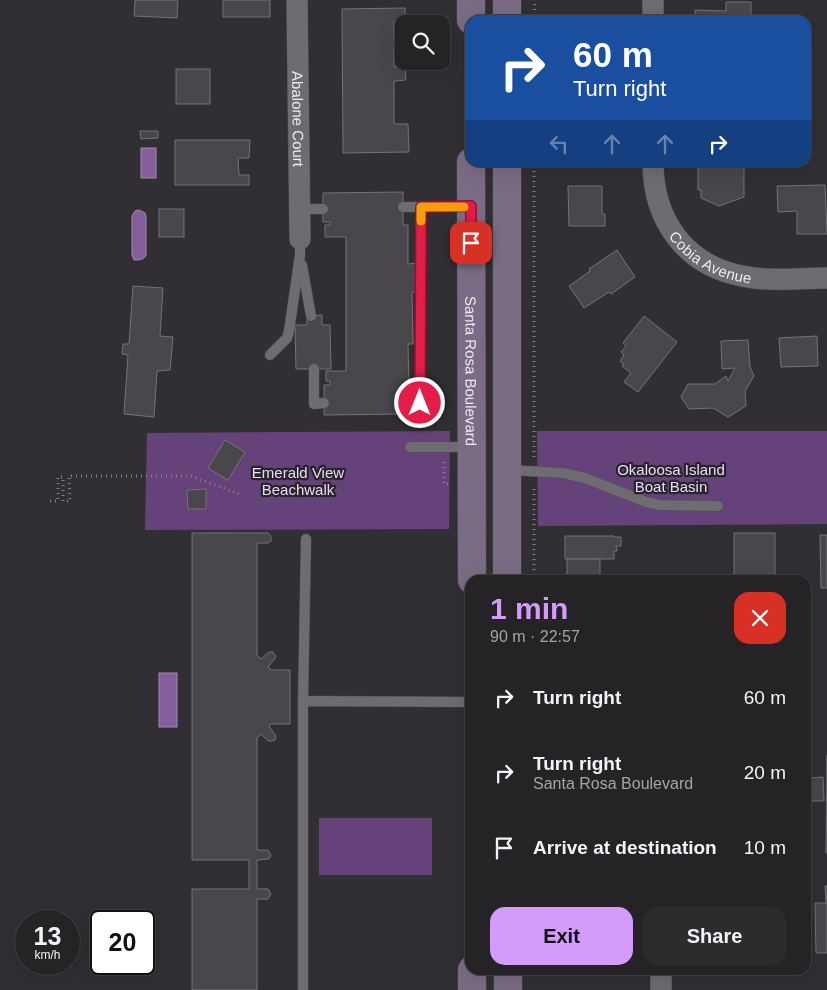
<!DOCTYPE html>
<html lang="en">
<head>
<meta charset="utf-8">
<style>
  :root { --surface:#252326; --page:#2d2b2e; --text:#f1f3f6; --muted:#a3a4a7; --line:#424043; --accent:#d59bfa }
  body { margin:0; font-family:Arial,sans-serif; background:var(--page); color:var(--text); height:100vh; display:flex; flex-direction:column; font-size:19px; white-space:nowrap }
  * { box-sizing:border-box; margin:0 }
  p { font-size:16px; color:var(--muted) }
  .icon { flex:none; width:28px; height:28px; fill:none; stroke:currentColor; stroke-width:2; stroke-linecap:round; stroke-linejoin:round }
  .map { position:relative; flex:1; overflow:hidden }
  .details { position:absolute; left:465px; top:575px; width:346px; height:400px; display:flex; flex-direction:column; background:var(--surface); border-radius:15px; box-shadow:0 5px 20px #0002,0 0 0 1px var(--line) }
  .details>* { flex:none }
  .banner { position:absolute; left:465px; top:15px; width:346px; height:152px; border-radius:15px; box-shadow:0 5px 20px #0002,0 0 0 1px var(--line); background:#1a4fa0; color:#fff; overflow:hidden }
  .buttons { position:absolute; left:395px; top:15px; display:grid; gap:10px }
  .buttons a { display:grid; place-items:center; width:55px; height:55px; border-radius:10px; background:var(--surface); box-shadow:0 5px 20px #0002,0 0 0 1px var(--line); font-size:25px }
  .speed { position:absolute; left:15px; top:910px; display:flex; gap:10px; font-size:25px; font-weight:700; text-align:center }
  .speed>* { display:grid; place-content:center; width:65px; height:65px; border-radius:50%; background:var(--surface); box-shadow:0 5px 20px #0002,0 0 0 1px var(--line); line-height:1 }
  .speed small { font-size:12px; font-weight:400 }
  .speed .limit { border:2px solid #111; border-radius:8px; background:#fff; color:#111 }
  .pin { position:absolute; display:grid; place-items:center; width:42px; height:42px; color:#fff; margin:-21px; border-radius:10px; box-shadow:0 2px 8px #0006 }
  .me { position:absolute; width:55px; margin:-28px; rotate:0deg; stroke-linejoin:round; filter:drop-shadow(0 0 4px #0008) }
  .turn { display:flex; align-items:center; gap:18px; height:105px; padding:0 25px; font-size:22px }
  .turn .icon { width:65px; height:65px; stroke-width:2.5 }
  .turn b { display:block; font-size:35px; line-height:42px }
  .lanes { display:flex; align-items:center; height:48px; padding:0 25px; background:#0003; justify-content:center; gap:25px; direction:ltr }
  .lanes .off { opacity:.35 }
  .round { display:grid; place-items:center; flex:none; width:52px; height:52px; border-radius:15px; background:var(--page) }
  .headline { display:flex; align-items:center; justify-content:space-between; height:85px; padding:0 25px }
  h1 { font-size:30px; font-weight:700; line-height:38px; color:var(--accent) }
  .cta { display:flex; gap:10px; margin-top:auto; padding:10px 25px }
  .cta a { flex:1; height:58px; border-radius:15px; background:var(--accent); color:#111; font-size:20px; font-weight:700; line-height:58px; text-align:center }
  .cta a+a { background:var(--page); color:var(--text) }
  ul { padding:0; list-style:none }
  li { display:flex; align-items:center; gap:15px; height:75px; padding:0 25px }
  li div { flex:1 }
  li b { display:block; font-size:19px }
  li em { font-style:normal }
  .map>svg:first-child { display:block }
  .green { fill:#65437a }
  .water { fill:#845f9b; stroke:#a389b4 }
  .building { fill:#49474b; stroke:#767378 }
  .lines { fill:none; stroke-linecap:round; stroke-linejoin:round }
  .lane-casing { stroke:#4c4a4d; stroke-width:11 }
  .street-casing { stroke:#4c4a4d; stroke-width:22 }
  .secondary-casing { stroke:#4c4a4d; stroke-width:29 }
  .path { stroke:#828084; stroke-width:3; stroke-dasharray:1 4; stroke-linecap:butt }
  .lane { stroke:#6e6c70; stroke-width:10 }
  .street { stroke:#6e6c70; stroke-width:21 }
  .secondary { stroke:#7a6c84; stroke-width:28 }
  .route-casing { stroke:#92132f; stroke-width:12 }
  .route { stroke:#e11d48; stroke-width:9 }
  .slow { stroke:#f59e0b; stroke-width:9 }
  .labels { text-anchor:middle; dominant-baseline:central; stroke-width:4.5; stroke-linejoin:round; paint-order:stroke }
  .street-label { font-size:15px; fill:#eceaed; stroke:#272529 }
  .park-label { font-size:15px; fill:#ecd8fb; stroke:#272529 }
</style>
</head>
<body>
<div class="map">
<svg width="827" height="990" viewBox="0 0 827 990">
  <rect width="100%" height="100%" fill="#312f33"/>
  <g class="green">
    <polygon points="450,431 449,529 145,530 147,433"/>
    <polygon points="537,431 827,431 827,524 538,526"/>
    <rect x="319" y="818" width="113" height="57"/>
  </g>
  <g class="water">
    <rect x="141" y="148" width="15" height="30"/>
    <path d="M 139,210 L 145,213 L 146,216 L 146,255 C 144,260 139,260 134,260 L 132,255 L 132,216 L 135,211 Z"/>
    <rect x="159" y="673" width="18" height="54"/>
  </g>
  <g class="building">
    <polygon points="135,0 178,0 177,18 134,16"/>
    <rect x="223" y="0" width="47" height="17"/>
    <polygon points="726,2 751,2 751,20 695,20 695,10 726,11"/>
    <polygon points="405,8 405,20 394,21 394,39 403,39 403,49 394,49 394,67 405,67 406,80 394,81 394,124 408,124 409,152 343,153 342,9"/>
    <rect x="176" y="69" width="34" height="35"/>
    <polygon points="140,131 158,131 158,138 141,139"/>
    <polygon points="175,140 250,140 249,158 238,158 239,175 249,175 249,185 175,185"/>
    <polygon points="698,162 744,162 744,197 719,206 701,198 701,190 698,190"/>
    <polygon points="825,185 827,234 797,234 797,211 778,212 777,186"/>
    <polygon points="568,186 602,186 602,214 605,214 605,226 569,226"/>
    <polygon points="403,192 403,225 408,225 408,264 417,263 417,292 412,292 413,344 408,344 409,387 404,387 404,414 324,415 324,385 330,385 330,381 326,381 326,371 346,371 346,237 325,237 325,225 330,225 330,222 323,222 323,193"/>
    <rect x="159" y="209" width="25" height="28"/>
    <polygon points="617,250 635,277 611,294 609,292 584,308 569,286 590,271 589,269"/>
    <polygon points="133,286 163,288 160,336 173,337 170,370 157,371 154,417 124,414 128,355 122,354 123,344 129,344"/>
    <polygon points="322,315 322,325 330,325 331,369 296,369 295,325 307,325 307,316"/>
    <polygon points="644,316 677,342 638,392 624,382 631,373 622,366 624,364 620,361 624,355 621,352 626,346 623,343"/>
    <polygon points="817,336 818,366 781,367 779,338"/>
    <polygon points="748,340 750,367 754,376 745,391 746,406 728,417 713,408 689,409 681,397 688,384 715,384 726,376 728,381 735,368 722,369 721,341"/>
    <polygon points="225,440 245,452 228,480 208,468"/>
    <polygon points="206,489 206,509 188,509 187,490"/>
    <polygon points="192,533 268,533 271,536 271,541 268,543 257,543 257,655 261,659 269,652 273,652 276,657 268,667 271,670 290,670 290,724 271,724 269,726 276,736 275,740 272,741 268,741 261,734 257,738 257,850 268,850 271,855 269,859 257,860 257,889 268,889 271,894 268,899 257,899 257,990 192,990 192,889 249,889 249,860 192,860"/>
    <rect x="734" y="533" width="41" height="47"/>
    <polygon points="820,535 827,535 827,588 821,588"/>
    <polygon points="565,536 614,536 614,537 621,537 621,546 616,546 617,551 614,551 614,559 565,559"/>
    <rect x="567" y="559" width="33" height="19"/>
    <rect x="566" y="578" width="36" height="2"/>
    <polygon points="827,755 827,853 826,853"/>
    <polygon points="823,777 824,801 811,801 810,778"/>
    <polygon points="825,886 827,886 827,953 816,953 815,903 826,903"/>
  </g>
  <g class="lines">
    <defs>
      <g id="lane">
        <polyline points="403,207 421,207"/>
        <polyline points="300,209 323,209"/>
        <polyline points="302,265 311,316"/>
        <polyline points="270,355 287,338 289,331 300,255 300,239"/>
        <polyline points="314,369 314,404 324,403"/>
        <polyline points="404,404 420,403 421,207 470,206"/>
        <polyline points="410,447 470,447"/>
        <polyline points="508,470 563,473 585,478 646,502 660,505 718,506"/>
        <polyline points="303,701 306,539"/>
        <polyline points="303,990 303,701 470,702"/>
      </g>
      <g id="street">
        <path id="s1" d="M 297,0 L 300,239"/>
        <polyline points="653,20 653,0"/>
        <path id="s2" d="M 653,162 C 653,220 685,265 742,276 C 769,282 800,278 827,278"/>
        <polyline points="661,970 661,990"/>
      </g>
      <g id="secondary">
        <polyline points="471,0 471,20"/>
        <polyline points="507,0 507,20"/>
        <path id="s3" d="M 471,162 L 472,580"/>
        <polyline points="507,162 507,580"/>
        <polyline points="508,970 508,990"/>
        <polyline points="472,990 472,970"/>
      </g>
    </defs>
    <use href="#lane" class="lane-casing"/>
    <use href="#street" class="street-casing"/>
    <use href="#secondary" class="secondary-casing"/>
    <g class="path">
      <polyline points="534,20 535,0"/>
      <polyline points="534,457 534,162"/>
      <polyline points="444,462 444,484 448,484"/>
      <polyline points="50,501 58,501 58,477 63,477 63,501 70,501 69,476 191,476 242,495"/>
      <polyline points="534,580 534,486"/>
    </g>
    <use href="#lane" class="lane"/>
    <use href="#street" class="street"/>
    <use href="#secondary" class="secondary"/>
  </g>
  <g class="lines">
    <defs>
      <polyline id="route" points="420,403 421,207 471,206 471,243"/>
    </defs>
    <use href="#route" class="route-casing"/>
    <use href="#route" class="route"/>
    <polyline class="slow" points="421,221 421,207 464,207"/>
  </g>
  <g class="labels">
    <g class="street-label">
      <text stroke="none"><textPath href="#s1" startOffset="119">Abalone Court</textPath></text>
      <text stroke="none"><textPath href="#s2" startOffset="121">Cobia Avenue</textPath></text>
      <text stroke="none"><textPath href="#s3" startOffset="209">Santa Rosa Boulevard</textPath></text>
    </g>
    <g class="park-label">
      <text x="671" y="469">Okaloosa Island<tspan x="671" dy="17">Boat Basin</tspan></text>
      <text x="298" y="472">Emerald View<tspan x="298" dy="17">Beachwalk</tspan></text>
    </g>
  </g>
</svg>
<div class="buttons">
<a><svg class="icon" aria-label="search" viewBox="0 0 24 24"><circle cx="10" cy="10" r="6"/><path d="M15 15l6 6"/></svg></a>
</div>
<div class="speed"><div>13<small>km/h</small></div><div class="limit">20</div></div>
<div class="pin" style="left:471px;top:243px;background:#d93025"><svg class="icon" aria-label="arrive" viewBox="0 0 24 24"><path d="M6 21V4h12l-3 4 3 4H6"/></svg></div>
<svg class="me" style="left:420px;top:403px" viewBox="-20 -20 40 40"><circle r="17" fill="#e11d48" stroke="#fff" stroke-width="3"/><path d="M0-11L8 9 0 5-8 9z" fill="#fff"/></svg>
<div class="banner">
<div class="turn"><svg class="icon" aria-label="right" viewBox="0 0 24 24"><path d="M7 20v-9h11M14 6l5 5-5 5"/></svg><div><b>60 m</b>Turn right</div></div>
<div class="lanes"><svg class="icon off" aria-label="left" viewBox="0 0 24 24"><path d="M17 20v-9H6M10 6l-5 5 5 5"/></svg><svg class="icon off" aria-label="ahead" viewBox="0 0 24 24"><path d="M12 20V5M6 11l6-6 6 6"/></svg><svg class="icon off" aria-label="ahead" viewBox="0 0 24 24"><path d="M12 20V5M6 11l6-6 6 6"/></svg><svg class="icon" aria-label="right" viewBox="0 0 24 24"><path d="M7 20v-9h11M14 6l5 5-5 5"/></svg></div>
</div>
<section class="details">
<div class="headline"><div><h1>1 min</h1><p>90 m · 22:57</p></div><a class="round" style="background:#d93025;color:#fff"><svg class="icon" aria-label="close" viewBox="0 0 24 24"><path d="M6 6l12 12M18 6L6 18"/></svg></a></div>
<ul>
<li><svg class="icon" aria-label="right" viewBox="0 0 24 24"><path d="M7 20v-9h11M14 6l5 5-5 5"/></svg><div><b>Turn right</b></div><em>60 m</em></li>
<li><svg class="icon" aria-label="right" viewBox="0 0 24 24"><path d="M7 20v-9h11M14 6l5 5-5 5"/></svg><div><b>Turn right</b><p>Santa Rosa Boulevard</p></div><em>20 m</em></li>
<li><svg class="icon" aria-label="arrive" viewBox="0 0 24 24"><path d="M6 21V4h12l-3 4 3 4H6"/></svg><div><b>Arrive at destination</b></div><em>10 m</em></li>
</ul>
<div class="cta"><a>Exit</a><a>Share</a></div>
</section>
</div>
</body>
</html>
